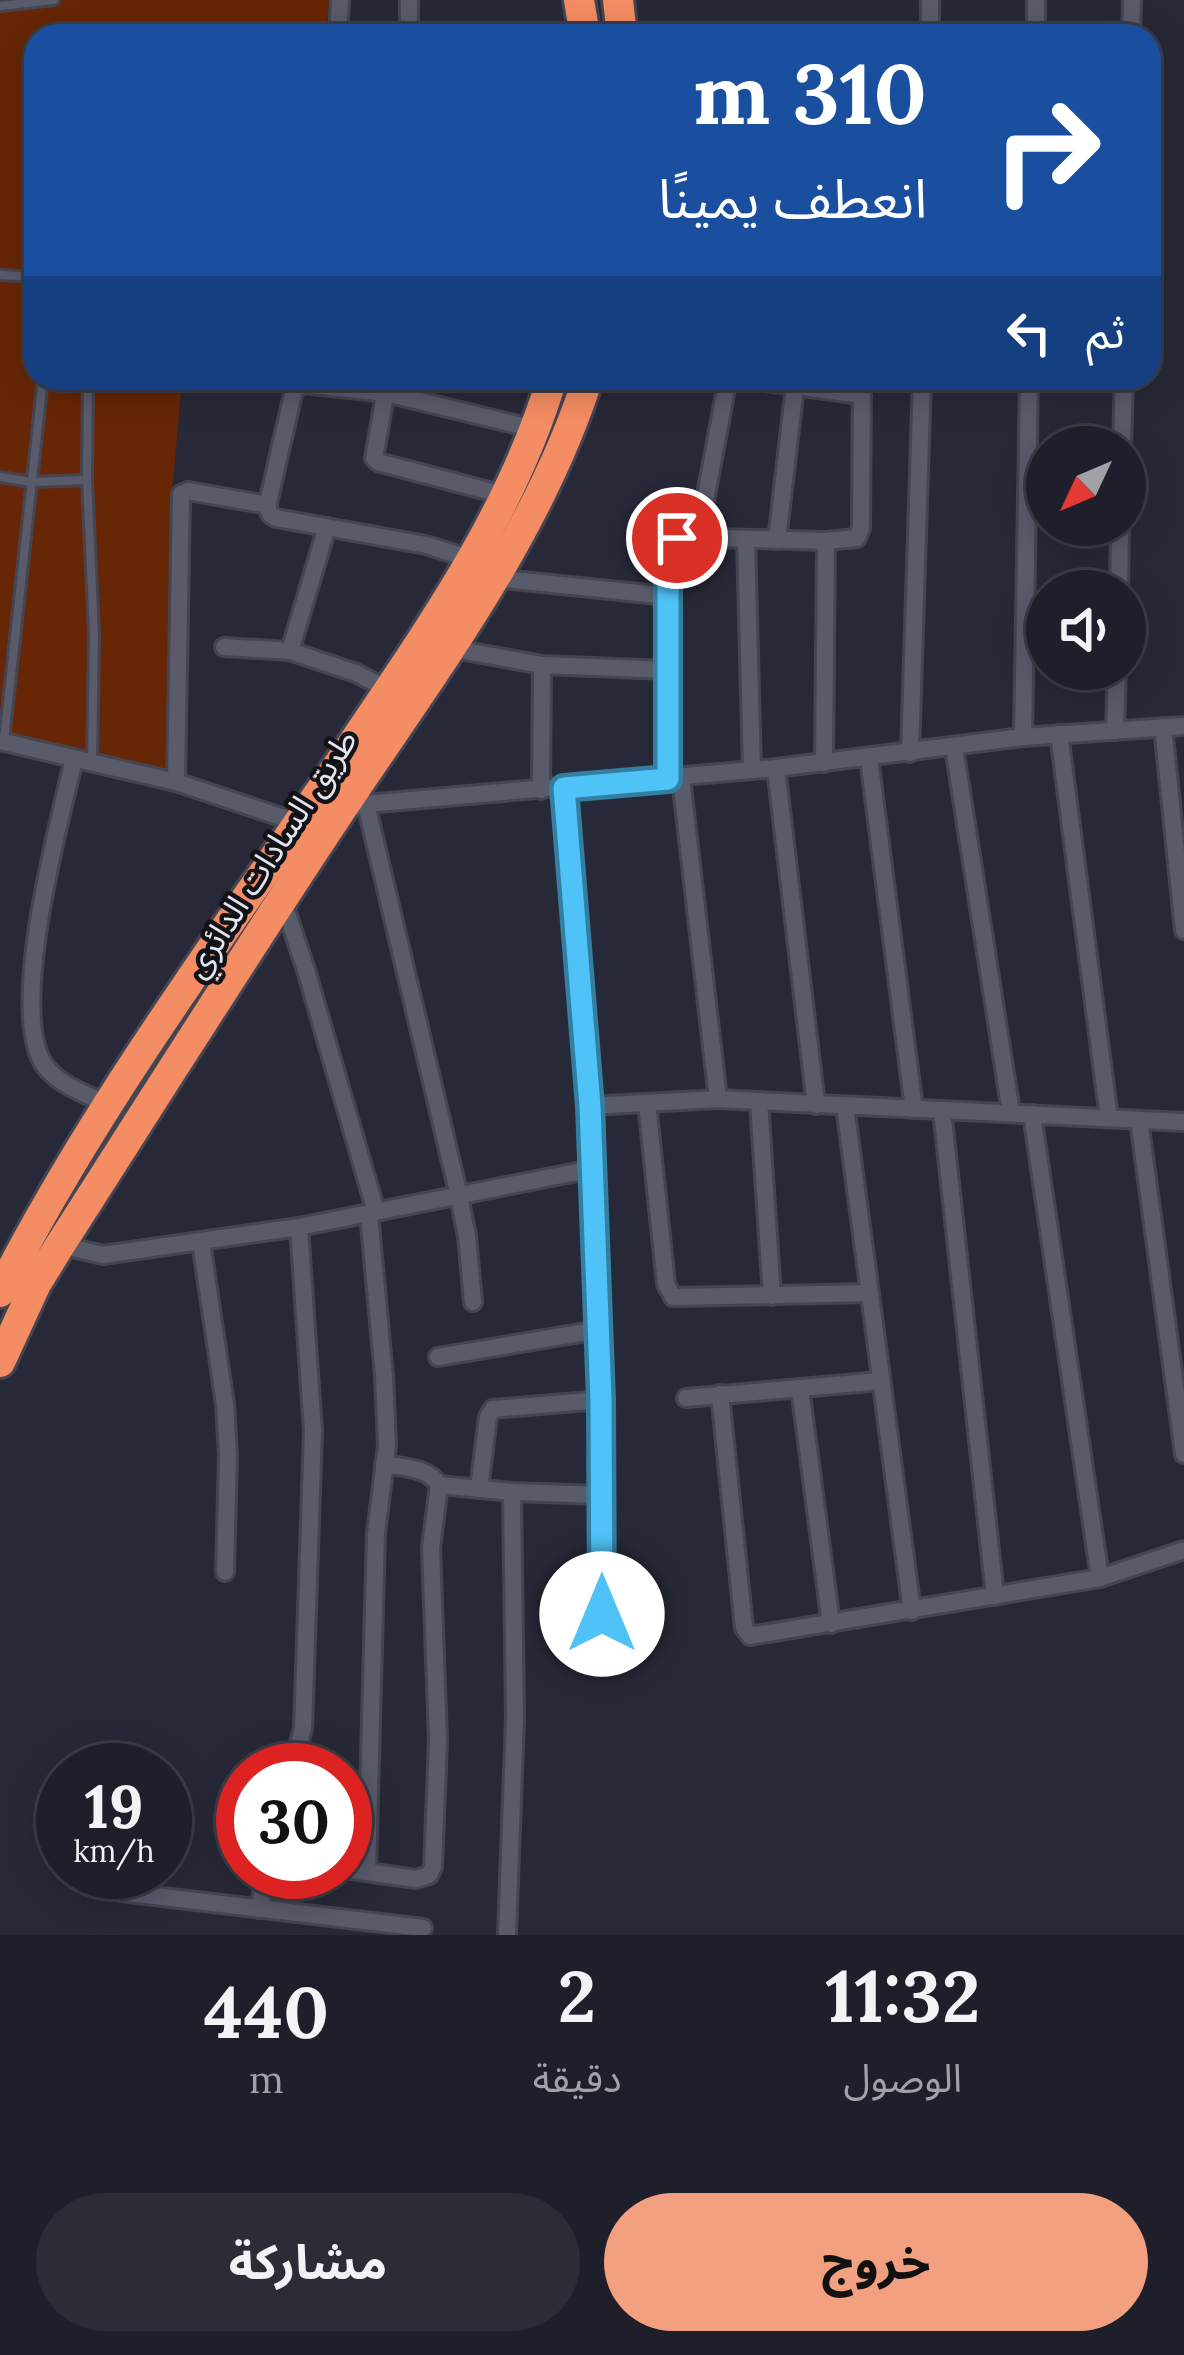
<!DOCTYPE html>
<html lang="ar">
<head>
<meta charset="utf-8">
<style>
  :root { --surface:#1e1f2a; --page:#2b2c36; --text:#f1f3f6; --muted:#a1a2a8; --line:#3c3d47; --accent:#f2a07f }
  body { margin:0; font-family:Lora,"Noto Sans Arabic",serif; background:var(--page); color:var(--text); direction:rtl; height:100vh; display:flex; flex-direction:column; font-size:45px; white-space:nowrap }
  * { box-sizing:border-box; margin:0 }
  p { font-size:39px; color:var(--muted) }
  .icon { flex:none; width:66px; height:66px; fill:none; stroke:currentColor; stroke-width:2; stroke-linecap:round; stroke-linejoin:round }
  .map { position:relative; height:1935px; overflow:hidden; direction:ltr }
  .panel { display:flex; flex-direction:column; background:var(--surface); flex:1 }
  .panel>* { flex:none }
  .guide { position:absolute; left:24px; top:24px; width:1137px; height:366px; border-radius:36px; box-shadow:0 6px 30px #0003,0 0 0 3px var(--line); direction:rtl; background:#1a4fa0; color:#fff; overflow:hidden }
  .needle { width:78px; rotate:226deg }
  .tools { position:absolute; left:1026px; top:426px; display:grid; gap:24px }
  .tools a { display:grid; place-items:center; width:120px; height:120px; border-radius:50%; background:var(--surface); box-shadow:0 6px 30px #0003,0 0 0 3px var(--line); font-size:60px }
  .speed { position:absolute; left:36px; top:1743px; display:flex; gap:24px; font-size:60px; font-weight:700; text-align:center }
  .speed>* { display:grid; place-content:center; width:156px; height:156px; border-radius:50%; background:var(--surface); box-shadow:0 6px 30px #0003,0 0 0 3px var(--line); line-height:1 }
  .speed small { font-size:30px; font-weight:400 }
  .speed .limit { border:18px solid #d22; background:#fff; color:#111 }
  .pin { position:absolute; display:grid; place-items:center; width:102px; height:102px; color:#fff; margin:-51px; border:6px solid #fff; border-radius:50%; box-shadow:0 3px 12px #0007 }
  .me { position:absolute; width:132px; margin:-66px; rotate:0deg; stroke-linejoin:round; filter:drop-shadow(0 0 9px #0008) }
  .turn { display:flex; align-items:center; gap:42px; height:252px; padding:0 36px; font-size:54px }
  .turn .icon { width:156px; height:156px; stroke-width:2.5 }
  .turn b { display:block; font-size:84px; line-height:102px }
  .then { display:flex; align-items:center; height:114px; padding:0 36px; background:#0003; gap:24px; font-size:45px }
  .eta { display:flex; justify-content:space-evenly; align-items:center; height:204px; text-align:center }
  .eta b { font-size:72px; font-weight:700; line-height:84px }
  .button { display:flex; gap:24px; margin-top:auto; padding:24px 36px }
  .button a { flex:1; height:138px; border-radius:72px; background:var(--accent); color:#111; font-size:48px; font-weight:700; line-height:138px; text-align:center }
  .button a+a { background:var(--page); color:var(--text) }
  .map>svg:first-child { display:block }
  .green { fill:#672605 }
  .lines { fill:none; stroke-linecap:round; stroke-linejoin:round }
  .lane-casing { stroke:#444551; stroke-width:14 }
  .street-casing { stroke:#444551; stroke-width:22 }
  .highway-casing { stroke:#444551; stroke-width:36 }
  .lane { stroke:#595b6b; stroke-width:8 }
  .street { stroke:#595b6b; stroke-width:16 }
  .highway { stroke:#f48d63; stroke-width:30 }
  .route-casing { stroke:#337fa1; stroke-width:30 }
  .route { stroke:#4fc3f7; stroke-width:21 }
  .labels { text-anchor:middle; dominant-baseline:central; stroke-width:9; stroke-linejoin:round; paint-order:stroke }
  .street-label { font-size:33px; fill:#e4e6ef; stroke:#121319 }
</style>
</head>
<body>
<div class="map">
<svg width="1184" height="1935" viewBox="0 0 1184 1935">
  <rect width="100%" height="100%" fill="#282938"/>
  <polygon class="green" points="0,0 329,0 326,36 36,36 36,378 182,378 170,517 170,756 161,776 0,737"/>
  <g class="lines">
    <defs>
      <g id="lane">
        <polyline points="0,6 54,0"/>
        <polyline points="0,275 36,277"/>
        <polyline points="88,378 87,480 94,634 92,762"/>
        <polyline points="0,477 31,482 87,480"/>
        <polyline points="4,740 43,378"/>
      </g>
      <g id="street">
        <polyline points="409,0 409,36"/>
        <polyline points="338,36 340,0"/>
        <polyline points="930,36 930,0"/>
        <polyline points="1036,36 1036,0"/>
        <polyline points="1131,36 1132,0"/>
        <polyline points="388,378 374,458 378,462 507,496"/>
        <polyline points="735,378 862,395"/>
        <polyline points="1122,447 1124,378"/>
        <polyline points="698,538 728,378"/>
        <polyline points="746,539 752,770"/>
        <polyline points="777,540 795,386"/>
        <polyline points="474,560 426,545 276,518 270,514 267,507 294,390 303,384 386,393 535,429"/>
        <polyline points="494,578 668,596"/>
        <polyline points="1119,591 1120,525"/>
        <polyline points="224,647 290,651 356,673 389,690"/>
        <polyline points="449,648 542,665 668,670"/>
        <polyline points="290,651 327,527"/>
        <polyline points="1163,727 1184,930"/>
        <polyline points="1115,731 1117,669"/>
        <polyline points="1059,734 1109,1118"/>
        <polyline points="1023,737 1029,378"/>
        <polyline points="0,741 176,782 299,823"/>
        <polyline points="954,747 1011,1112"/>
        <polyline points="910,753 922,378"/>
        <polyline points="869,758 914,1109"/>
        <path d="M 74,759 C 59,824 7,1013 45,1066 C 60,1086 86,1094 107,1104"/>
        <polyline points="824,763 826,541"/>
        <polyline points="776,768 816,1105"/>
        <polyline points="681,778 718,1099"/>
        <polyline points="668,779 669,543 677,537 826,541 857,538 861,528 862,378"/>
        <polyline points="176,782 181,494 188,491 268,505"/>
        <polyline points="564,788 590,1106 601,1400 602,1614"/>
        <polyline points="541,790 542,665"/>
        <polyline points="366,804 459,1196 467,1236 473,1302"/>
        <polyline points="341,810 366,804 776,768 1023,737 1184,726"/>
        <polyline points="282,898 306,970 376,1212"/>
        <polyline points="759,1102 772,1296"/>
        <polyline points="647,1103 666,1284 673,1297 870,1293"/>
        <polyline points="590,1106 718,1099 1184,1122"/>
        <polyline points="845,1106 912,1611"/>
        <polyline points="942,1110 995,1596"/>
        <polyline points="1032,1114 1100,1578"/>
        <polyline points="1139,1120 1184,1454"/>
        <polyline points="299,1227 592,1169"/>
        <polyline points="201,1242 225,1404 228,1456 225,1572"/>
        <polyline points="60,1245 103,1255 299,1227 313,1431 303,1729 291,1770"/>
        <polyline points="438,1357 598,1330"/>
        <polyline points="800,1388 831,1624"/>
        <polyline points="720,1394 744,1628 750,1636 1100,1578 1184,1550"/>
        <polyline points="686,1398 881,1381"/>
        <path d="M 384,1464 C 404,1468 428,1467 439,1485 L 512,1492 L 601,1495"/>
        <polyline points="479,1489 488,1417 493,1409 601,1400"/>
        <polyline points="345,1869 416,1879 429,1875 433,1867 438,1740 431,1548 439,1485"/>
        <polyline points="367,1871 376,1533 387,1446 384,1376 369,1214"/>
        <polyline points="121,1892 423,1928"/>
        <polyline points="259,1909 266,1872"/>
        <polyline points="507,1935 515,1718 512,1492"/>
      </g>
      <g id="highway">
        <polyline points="579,0 585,36"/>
        <polyline points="618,0 622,36"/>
        <path d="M 0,1292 C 99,1098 232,923 353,743 C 431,627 512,513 552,378"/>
        <path d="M 0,1362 L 36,1284 L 60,1245 C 153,1100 245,954 341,810 C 433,672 537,537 588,378"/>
      </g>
    </defs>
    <use href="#lane" class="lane-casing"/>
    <use href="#street" class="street-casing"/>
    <use href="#highway" class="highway-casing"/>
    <use href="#lane" class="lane"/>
    <use href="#street" class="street"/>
    <use href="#highway" class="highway"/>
  </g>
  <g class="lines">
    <defs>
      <polyline id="route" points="602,1614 601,1400 590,1106 564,788 668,779 668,548 669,543 677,538"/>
    </defs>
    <use href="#route" class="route-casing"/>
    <use href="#route" class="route"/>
  </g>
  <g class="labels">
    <g class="street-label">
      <text transform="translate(270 853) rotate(-57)">طريق السادات الدائري</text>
    </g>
  </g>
</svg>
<div class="tools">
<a><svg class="needle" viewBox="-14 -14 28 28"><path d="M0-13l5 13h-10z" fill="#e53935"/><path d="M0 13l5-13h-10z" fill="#a1a2a8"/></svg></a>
<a><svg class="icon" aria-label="sound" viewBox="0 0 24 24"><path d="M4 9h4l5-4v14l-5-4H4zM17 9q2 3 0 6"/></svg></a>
</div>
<div class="speed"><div>19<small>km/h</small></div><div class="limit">30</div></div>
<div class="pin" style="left:677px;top:538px;background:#d93025"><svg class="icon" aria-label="arrive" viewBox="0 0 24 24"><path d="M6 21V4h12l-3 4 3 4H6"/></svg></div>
<svg class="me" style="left:602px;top:1614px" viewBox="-20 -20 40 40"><circle r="19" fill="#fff"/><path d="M0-13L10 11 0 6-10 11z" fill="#4fc3f7"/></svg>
<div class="guide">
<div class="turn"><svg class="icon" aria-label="right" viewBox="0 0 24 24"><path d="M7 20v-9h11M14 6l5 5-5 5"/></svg><div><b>310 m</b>انعطف يمينًا</div></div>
<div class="then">ثم<svg class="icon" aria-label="left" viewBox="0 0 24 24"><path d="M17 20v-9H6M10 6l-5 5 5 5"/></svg></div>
</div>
</div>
<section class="panel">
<div class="eta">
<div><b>11:32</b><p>الوصول</p></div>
<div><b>2</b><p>دقيقة</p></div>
<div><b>440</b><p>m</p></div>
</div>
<div class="button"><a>خروج</a><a>مشاركة</a></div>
</section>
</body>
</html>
